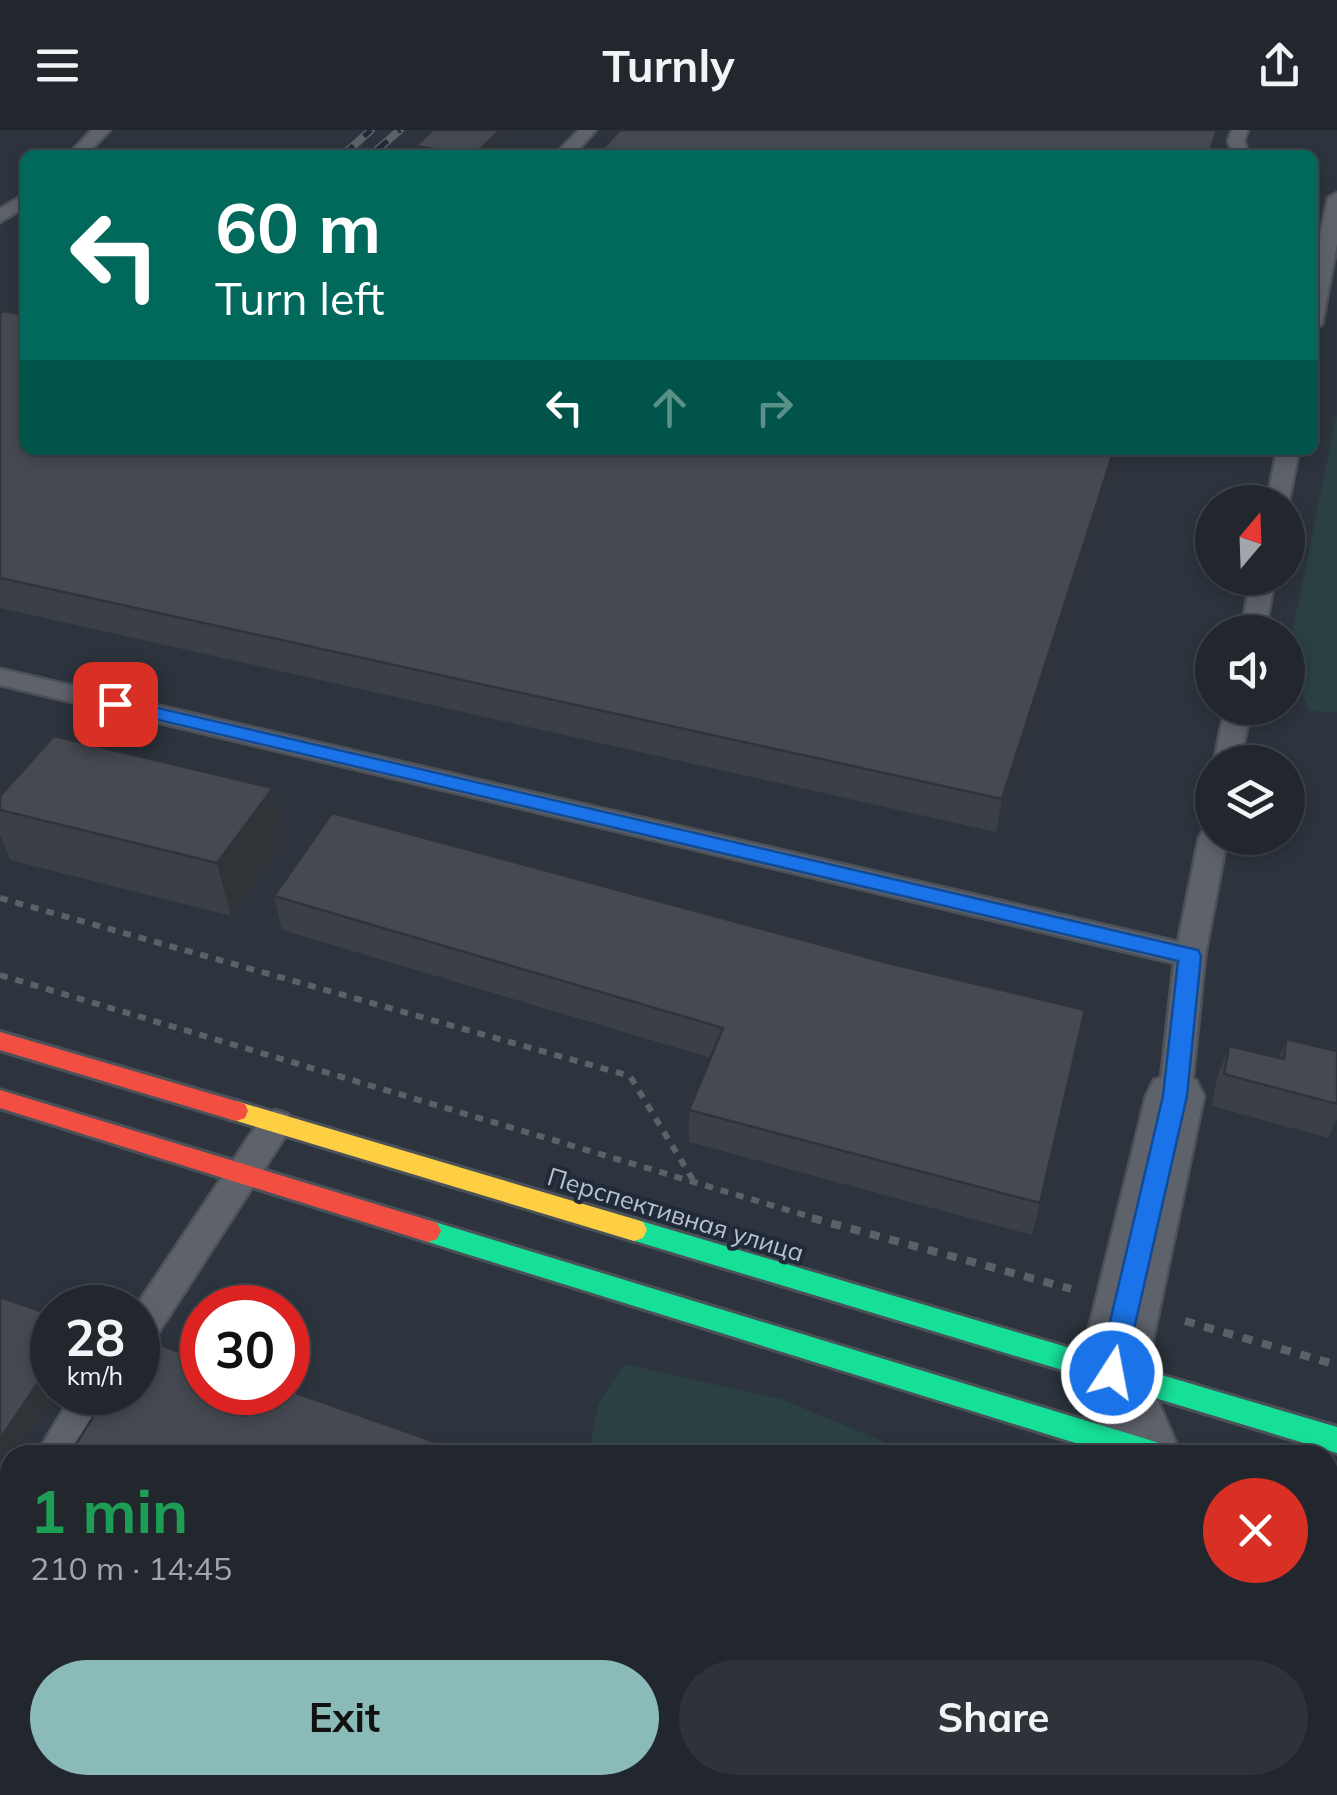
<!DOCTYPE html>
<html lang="en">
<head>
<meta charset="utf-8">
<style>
  :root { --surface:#22272e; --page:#2e333a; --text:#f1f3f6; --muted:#a2a5aa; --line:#3f444a; --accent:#8bbbb9 }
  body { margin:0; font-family:Mulish,sans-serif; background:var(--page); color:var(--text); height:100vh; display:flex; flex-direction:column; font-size:38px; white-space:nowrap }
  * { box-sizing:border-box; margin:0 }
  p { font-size:32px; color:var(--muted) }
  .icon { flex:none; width:55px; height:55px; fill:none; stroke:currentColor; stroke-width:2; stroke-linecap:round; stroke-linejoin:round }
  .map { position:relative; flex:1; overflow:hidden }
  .panel { position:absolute; left:0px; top:1315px; width:1338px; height:350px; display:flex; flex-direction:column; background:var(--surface); border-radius:30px 30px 0 0; box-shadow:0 5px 15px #0003,0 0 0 2px var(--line) }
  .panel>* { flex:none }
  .guide { position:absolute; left:20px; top:20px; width:1298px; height:305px; border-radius:15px; box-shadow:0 5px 15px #0003,0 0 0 2px var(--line); background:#00695c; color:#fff; overflow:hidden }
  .needle { width:65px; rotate:19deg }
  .buttons { position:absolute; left:1195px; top:355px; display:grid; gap:20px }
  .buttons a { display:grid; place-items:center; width:110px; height:110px; border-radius:50%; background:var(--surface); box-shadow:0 5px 15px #0003,0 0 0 2px var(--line); font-size:50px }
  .speed { position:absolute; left:30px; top:1155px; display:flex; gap:20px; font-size:50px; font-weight:700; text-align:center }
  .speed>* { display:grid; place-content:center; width:130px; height:130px; border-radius:50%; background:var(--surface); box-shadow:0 5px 15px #0003,0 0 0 2px var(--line); line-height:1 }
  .speed small { font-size:25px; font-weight:400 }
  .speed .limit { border:15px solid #d22; background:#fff; color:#111 }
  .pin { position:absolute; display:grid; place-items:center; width:85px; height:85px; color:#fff; margin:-42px; border-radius:20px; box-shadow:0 5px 15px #0006 }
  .me { position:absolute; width:110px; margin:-55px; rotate:11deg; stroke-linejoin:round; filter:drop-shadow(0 0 8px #0008) }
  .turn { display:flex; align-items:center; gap:35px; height:210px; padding:0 30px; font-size:45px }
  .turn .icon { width:130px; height:130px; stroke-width:2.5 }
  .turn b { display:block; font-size:70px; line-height:85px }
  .lanes { display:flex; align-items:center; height:95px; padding:0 30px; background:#0003; justify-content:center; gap:50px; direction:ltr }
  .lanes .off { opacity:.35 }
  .round { display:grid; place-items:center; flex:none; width:105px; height:105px; border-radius:52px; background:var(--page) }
  .headline { display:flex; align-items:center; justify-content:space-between; height:170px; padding:0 30px }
  h1 { font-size:60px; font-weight:700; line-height:75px; color:#1e9e55 }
  .primary-button { display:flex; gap:20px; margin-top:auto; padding:20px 30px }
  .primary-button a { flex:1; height:115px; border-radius:60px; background:var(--accent); color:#111; font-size:40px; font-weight:700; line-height:115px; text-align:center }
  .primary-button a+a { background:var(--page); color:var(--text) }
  header { display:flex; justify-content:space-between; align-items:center; height:130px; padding:0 30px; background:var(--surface); font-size:45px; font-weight:700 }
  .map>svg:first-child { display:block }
  .green { fill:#2a4043 }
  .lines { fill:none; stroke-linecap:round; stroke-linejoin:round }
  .lane-casing { stroke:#4c5057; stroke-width:5 }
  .street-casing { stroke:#4c5057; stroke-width:5 }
  .fast-casing { stroke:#4b5159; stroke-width:6 }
  .slow-casing { stroke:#4b5159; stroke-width:6 }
  .jam-casing { stroke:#4b5159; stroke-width:6 }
  .path-far1 { stroke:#5b6167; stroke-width:6; stroke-dasharray:8 8; stroke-linecap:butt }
  .path { stroke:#5b6167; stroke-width:8; stroke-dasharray:10 10; stroke-linecap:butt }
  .lane { fill:#5e626a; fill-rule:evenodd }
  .street { fill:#5e626a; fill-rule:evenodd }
  .fast { fill:#16e098; fill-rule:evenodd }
  .slow { fill:#ffcf43; fill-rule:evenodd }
  .jam { fill:#f24e42; fill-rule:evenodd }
  .rail-casing { stroke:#5c6168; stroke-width:8 }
  .rail { stroke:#202a38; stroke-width:5; stroke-dasharray:14; stroke-linecap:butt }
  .wall { fill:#3b4047 }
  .shaded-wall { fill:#303439 }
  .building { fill:#454a52; stroke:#303439; stroke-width:2.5 }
  .route { fill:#1a73e8; stroke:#114b97; stroke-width:2.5 }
  .labels { text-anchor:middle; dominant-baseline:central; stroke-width:8; stroke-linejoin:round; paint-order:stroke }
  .street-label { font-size:25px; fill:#b9c1cd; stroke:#202a38 }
</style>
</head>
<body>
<header><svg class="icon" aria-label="menu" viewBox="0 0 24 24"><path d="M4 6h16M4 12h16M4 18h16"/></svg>Turnly<svg class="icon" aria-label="share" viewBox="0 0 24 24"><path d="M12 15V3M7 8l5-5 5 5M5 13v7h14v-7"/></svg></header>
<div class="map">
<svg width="1337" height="1665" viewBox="0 0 1337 1665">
  <rect width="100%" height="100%" fill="#2d343d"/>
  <g class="green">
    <polygon points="1337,283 1337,582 1310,581 1288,532 1288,523"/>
    <polygon points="624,1234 781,1269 916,1325 589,1325 598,1274"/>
    <polygon points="1328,1458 1337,1460 1337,1593 1328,1590"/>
  </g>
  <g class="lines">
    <defs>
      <g id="lane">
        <polygon points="92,0 110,0 86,25 68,25"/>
        <polygon points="579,0 596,0 573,25 555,25"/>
        <polygon points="1232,0 1248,0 1244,11 1249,25 1233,25 1228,11"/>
        <polygon points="1337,63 1337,114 1322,194 1312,200 1312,144 1328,68"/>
        <polygon points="25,64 25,77 0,92 0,79"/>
        <polygon points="1277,320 1299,320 1288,375 1267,372"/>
        <polygon points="1251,448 1275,448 1265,502 1241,502"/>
        <polygon points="0,539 1178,812 1199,708 1203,701 1212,699 1212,708 1227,708 1205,826 1191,966 1186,975 1175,979 1164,975 1159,966 1174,833 0,555"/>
        <polygon points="1225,578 1251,578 1240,632 1214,632"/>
        <polygon points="276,980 288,984 292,993 288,1002 151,1214 138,1219 135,1178 264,984"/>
        <polygon points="74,1262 113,1262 76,1325 36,1325"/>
        <polygon points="10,1376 10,1426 0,1430 0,1380"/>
        <polygon points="1050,1655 1094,1655 1092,1665 1048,1665"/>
      </g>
      <polygon id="street" points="1175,943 1196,950 1204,966 1146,1243 1181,1325 1111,1325 1078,1243 1146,966 1154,950"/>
      <g id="fast">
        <polygon points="634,1089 1337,1297 1337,1323 625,1108 621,1100 625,1092"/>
        <polygon points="428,1090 1156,1312 1166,1316 1170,1325 1114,1325 428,1112 419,1109 415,1101 419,1093"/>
        <polygon points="1328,1364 1337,1367 1337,1395 1328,1392"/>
      </g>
      <polygon id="slow" points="236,971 634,1089 643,1092 647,1100 643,1108 634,1111 227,988 224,981 227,974"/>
      <g id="jam">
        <polygon points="0,902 236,971 245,974 248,981 245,988 236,991 0,920"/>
        <polygon points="0,960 428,1090 437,1093 441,1101 437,1109 428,1112 0,978"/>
      </g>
    </defs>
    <use href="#lane" class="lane-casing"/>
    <use href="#street" class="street-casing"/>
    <use href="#fast" class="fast-casing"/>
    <use href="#slow" class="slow-casing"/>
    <use href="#jam" class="jam-casing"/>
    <g class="path-far1">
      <polyline points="0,768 630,946 696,1055"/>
      <polyline points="0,845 821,1090"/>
    </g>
    <g class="path">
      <polyline points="812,1088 1071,1159"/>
      <polyline points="1185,1191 1337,1235"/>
    </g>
    <use href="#lane" class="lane"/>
    <use href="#street" class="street"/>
    <use href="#fast" class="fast"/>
    <use href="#slow" class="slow"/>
    <use href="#jam" class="jam"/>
    <defs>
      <g id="rail">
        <polyline points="377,20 400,0"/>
        <polyline points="343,25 371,0"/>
      </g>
    </defs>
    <use href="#rail" class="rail-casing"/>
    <use href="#rail" class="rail"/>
  </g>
  <g class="wall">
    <polygon points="433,0 511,0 485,25 416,25 415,16"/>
    <polygon points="0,184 25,320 1118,320 996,702 0,478"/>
    <polygon points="0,666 285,711 231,786 10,730 0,704"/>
    <polygon points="332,683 1040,1073 1032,1105 689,1012 689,980 711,928 282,800 274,766"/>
    <polygon points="1286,909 1337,921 1337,989 1328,1008 1212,976 1217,948 1229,916 1279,928"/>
    <polygon points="10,1415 10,1537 0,1533 0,1430"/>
    <polygon points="295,1655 354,1655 349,1665 320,1665"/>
    <polygon points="812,1655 1004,1655 1002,1665 810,1665"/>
  </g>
  <g class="shaded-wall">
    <polygon points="500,0 511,0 485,25 474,25"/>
    <polygon points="1114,320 1118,320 996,702 1002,669"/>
    <polygon points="273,658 285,711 231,786 217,733"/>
    <polygon points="52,1232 52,1262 57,1262 15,1325 10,1325 10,1332 0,1347 0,1309"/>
    <polygon points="336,1655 354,1655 349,1665 340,1665"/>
  </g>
  <g class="building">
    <polygon points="433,0 500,0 474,25 415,16"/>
    <polygon points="620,0 1217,0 1209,25 597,25"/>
    <polygon points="3,181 25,185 25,320 1114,320 1002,669 0,448 0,184"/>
    <polygon points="54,606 273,658 217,733 0,680 0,666"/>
    <polygon points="332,683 888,833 1085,880 1040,1073 689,980 723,898 274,766"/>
    <polygon points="1286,909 1337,921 1337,974 1224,944 1229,916 1284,929"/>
    <polygon points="0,1167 52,1185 52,1232 0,1309"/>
    <polygon points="144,1209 202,1230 202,1262 288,1262 288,1260 472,1325 69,1325 109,1262 138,1262 138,1220"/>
    <polygon points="10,1415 10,1518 0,1514 0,1430"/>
    <polygon points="857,1655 1004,1655 1002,1665 884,1665"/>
  </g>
  <polygon class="route" points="115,568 1198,820 1201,826 1187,966 1122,1252 1112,1255 1102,1252 1098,1243 1163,966 1178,831 108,578 105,574"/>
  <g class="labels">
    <g class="street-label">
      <text transform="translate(676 1084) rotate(17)">Перспективная улица</text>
    </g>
  </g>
</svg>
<div class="buttons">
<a><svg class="needle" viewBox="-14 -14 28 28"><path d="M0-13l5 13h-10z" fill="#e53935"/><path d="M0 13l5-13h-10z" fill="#a2a5aa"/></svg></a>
<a><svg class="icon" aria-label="sound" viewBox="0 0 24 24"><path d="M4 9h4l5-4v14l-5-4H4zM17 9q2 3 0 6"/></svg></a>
<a><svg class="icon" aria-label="layers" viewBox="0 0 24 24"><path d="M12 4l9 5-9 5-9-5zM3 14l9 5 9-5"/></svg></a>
</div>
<div class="speed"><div>28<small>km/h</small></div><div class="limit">30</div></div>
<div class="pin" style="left:115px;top:574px;background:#d93025"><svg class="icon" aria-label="arrive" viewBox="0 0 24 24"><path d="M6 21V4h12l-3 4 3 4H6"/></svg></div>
<svg class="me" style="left:1112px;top:1243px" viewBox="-20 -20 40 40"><circle r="17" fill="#1a73e8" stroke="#fff" stroke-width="3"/><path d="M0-11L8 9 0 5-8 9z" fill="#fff"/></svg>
<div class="guide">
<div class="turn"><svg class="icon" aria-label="left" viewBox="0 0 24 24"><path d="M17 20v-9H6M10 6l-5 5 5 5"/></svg><div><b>60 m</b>Turn left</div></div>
<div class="lanes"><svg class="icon" aria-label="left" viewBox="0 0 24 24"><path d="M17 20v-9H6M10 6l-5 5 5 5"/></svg><svg class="icon off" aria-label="ahead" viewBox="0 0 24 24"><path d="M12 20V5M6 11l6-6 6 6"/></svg><svg class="icon off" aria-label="right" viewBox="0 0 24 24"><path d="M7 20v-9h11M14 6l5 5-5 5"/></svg></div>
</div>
<section class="panel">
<div class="headline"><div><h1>1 min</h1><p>210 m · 14:45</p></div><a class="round" style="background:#d93025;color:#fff"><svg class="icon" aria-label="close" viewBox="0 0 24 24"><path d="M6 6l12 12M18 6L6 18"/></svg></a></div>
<div class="primary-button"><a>Exit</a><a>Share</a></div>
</section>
</div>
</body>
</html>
